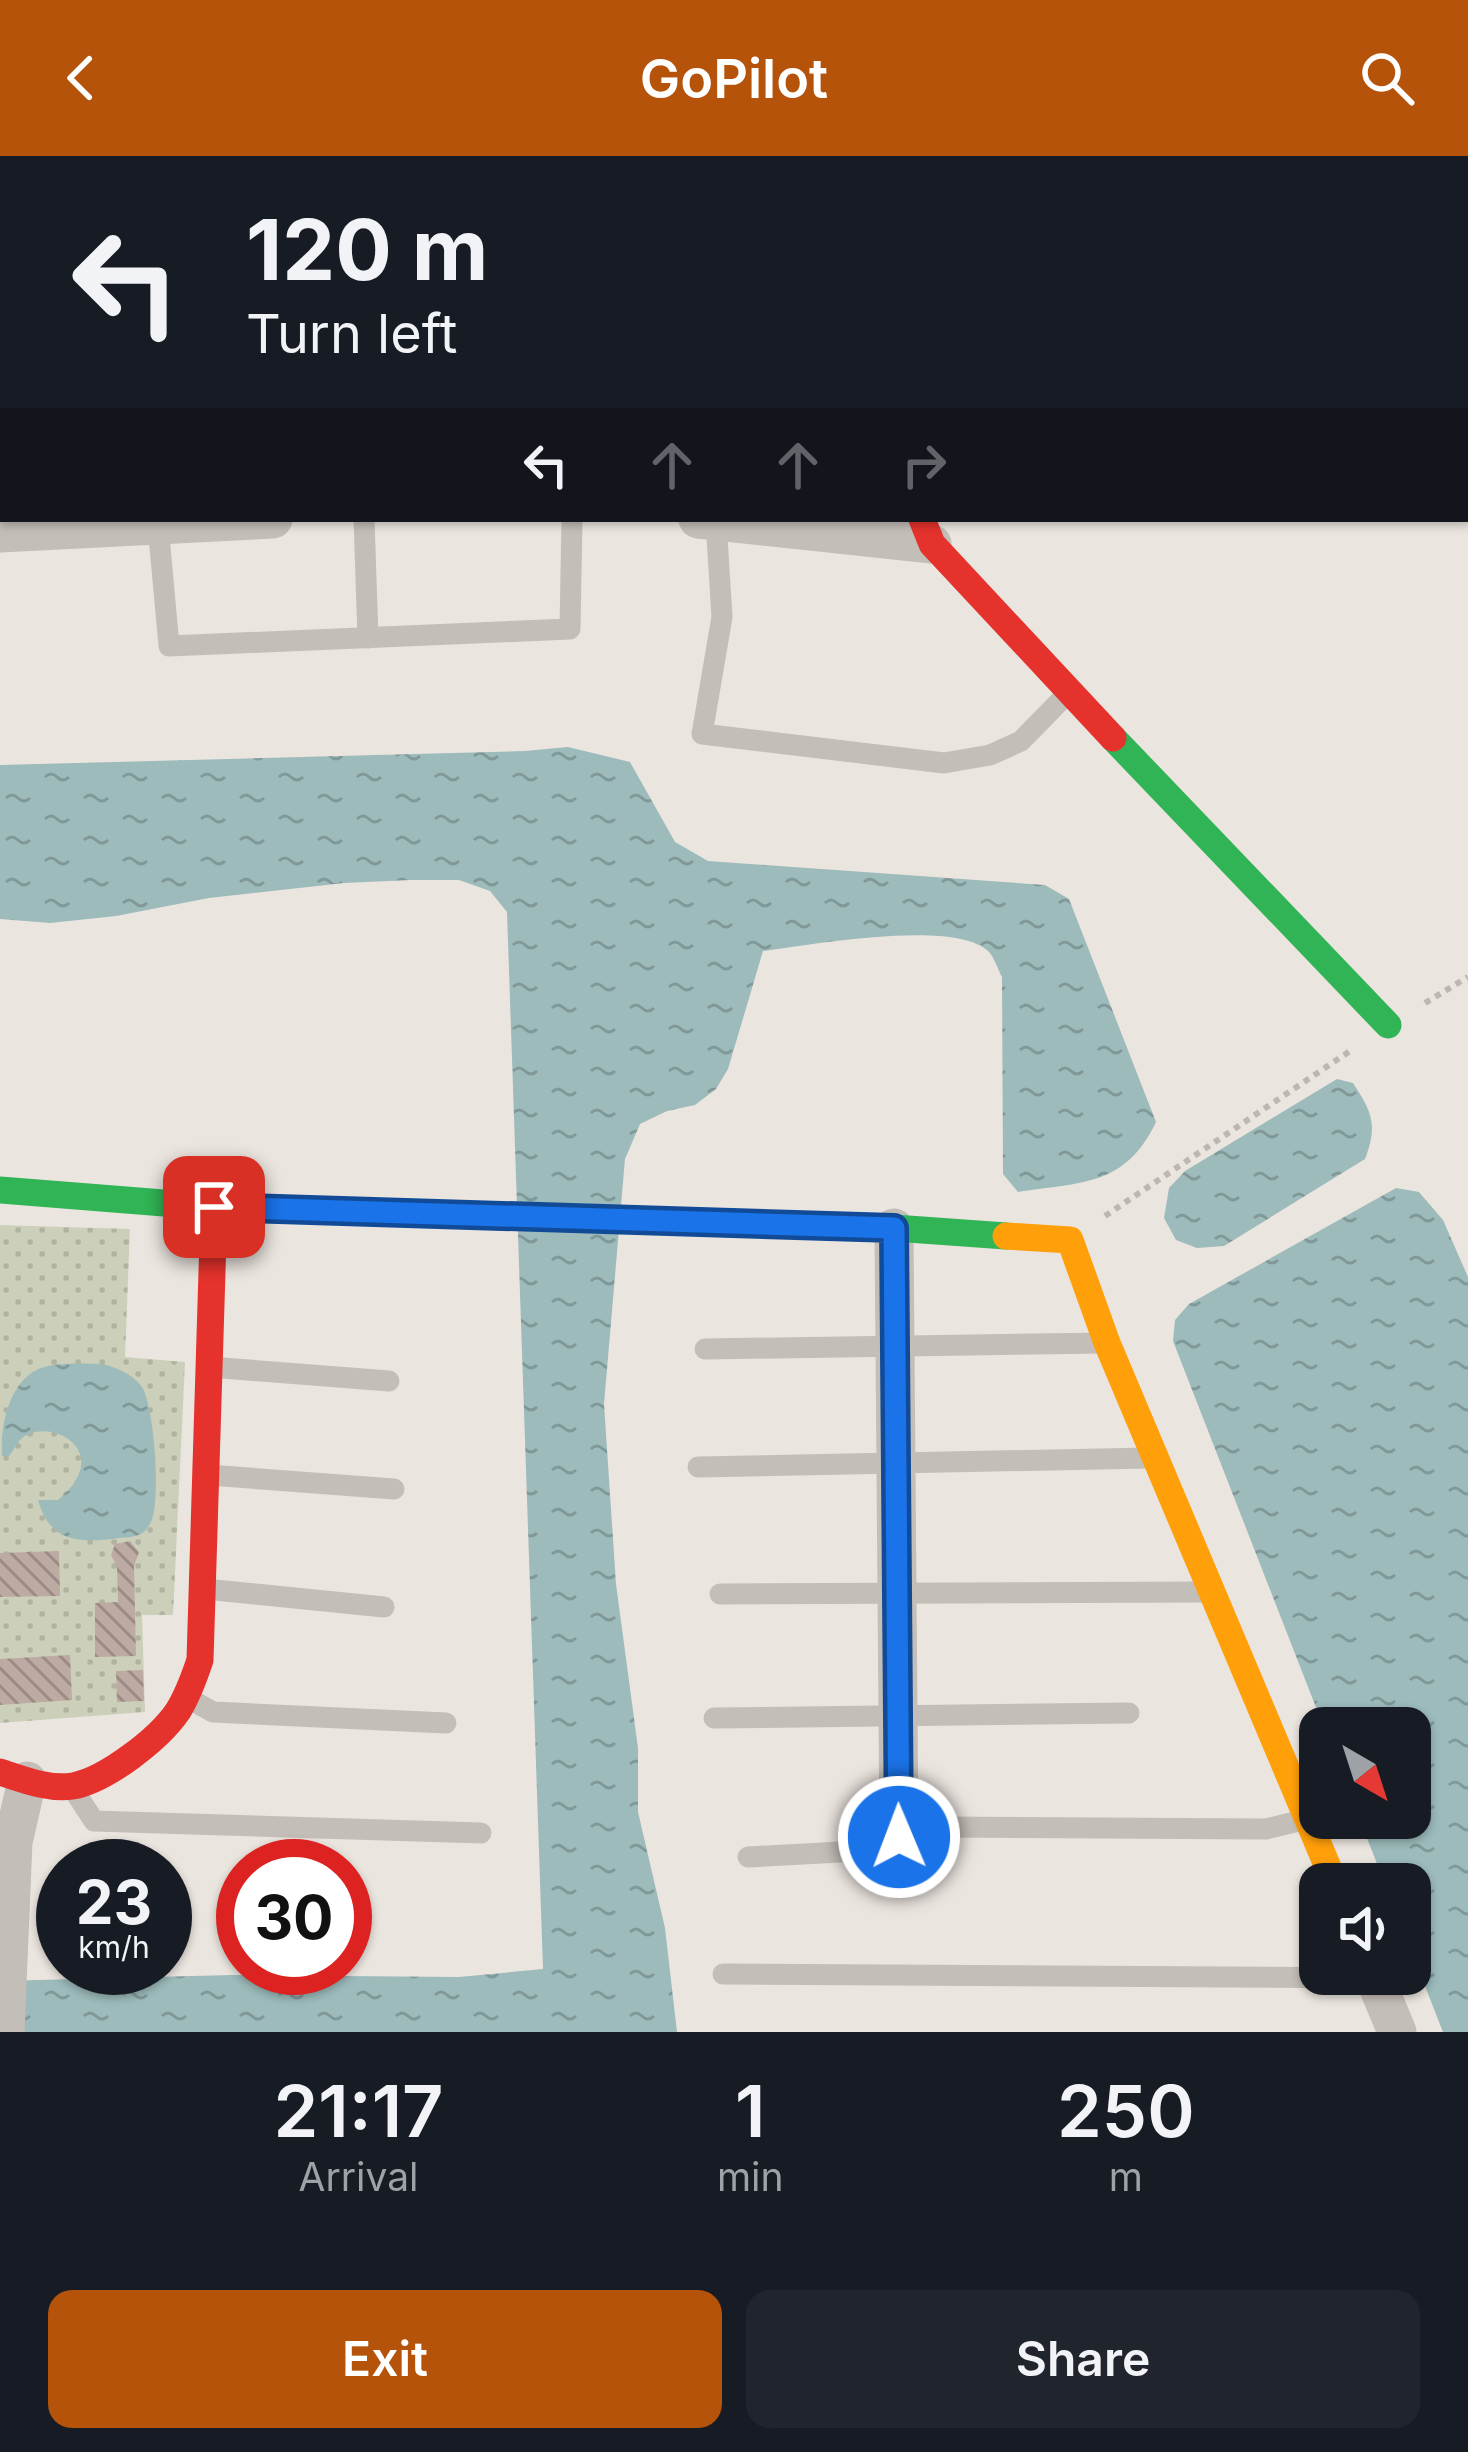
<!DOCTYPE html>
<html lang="en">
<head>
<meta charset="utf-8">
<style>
  :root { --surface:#171b24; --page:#20242c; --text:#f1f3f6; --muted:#9ea1a6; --accent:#b45309 }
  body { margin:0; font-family:Inter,sans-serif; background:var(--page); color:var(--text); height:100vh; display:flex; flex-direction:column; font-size:45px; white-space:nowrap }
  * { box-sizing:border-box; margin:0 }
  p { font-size:39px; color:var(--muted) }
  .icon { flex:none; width:66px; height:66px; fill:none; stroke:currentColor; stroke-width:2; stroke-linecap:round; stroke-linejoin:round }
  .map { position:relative; height:1876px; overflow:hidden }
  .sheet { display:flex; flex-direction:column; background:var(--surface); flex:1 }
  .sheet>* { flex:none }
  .banner { position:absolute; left:0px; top:0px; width:1470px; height:366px; box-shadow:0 3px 9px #0004; background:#171b24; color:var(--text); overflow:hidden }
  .needle { width:78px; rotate:141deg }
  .tools { position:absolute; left:1299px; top:1551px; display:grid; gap:24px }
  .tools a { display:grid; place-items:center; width:132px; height:132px; border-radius:24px; background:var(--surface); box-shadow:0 3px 9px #0004; font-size:60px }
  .speed { position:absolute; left:36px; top:1683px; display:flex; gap:24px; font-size:60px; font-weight:700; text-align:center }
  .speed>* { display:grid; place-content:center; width:156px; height:156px; border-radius:50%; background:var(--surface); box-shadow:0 3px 9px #0004; line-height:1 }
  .speed small { font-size:30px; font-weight:400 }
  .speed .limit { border:18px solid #d22; background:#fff; color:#111 }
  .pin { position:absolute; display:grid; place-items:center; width:102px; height:102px; color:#fff; margin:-51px; border-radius:24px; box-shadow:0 6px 18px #0006 }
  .me { position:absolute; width:132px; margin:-66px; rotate:359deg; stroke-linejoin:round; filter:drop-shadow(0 0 9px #0008) }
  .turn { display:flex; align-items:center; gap:42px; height:252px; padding:0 48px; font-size:54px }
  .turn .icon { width:156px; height:156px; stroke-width:2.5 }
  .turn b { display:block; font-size:84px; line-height:102px }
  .lanes { display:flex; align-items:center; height:114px; padding:0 48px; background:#0003; justify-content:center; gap:60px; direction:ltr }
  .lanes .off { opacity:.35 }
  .eta { display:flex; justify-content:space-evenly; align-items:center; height:204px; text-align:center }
  .eta b { font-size:72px; font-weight:600; line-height:84px }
  .cta { display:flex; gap:24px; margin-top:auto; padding:24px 48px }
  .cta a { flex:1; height:138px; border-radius:24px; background:var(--accent); color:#fff; font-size:48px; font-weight:600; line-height:138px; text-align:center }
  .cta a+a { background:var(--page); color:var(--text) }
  header { display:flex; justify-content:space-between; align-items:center; height:156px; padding:0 48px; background:var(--accent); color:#fff; font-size:54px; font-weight:600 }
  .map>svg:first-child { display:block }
  .park { fill:url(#park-dots) }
  .water { fill:url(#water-ripples) }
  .building { fill:url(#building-back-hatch) }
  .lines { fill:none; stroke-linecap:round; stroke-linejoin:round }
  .path { stroke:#bdb6b1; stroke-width:6; stroke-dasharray:6 6; stroke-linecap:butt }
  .lane { stroke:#c4beb8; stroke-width:21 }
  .street { stroke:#c4beb8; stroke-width:39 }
  .fast { stroke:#30b455; stroke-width:27 }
  .slow { stroke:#ff9f0a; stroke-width:27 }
  .jam { stroke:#e5322d; stroke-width:27 }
  .route-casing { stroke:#114b97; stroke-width:30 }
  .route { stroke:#1a73e8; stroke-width:21 }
</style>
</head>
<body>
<header><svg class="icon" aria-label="back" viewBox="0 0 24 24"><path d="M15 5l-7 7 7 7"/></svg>GoPilot<svg class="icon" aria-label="search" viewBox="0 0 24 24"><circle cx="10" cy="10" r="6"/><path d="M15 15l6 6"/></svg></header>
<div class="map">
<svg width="1468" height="1876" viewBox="0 0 1468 1876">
  <defs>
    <pattern id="park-dots" width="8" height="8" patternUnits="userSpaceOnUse" patternTransform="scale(3)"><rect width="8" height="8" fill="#ccd0ba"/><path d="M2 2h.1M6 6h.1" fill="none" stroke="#b0b3a0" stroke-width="1.8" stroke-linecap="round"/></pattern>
    <pattern id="water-ripples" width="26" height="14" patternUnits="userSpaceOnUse" patternTransform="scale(3)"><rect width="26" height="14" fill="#9dbbbb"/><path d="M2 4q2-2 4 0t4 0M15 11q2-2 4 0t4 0" fill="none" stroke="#819898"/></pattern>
    <pattern id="building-back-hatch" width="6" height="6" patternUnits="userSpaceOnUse" patternTransform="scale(3)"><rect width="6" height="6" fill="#bdaaa2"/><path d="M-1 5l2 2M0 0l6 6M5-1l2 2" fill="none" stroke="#9a8b84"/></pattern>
  </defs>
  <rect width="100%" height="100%" fill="#ebe5df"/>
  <polygon class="park" points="0,1069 130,1073 125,1201 185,1206 173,1459 142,1459 145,1556 0,1567"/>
  <g class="water">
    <path d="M 568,591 L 630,606 L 675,686 L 708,705 L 1045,729 L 1069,743 L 1156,966 C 1125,1031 1081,1026 1018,1036 L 1003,1018 L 1002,821 C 998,814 994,801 989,796 C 957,762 809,789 763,795 L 728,913 L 716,933 L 695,949 L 667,955 L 640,968 L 625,1003 L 604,1248 L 616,1428 L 638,1592 L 638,1656 L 665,1772 L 677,1876 L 0,1876 L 0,1825 L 231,1819 L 459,1821 L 543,1813 L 507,756 L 490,735 L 459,724 L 411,724 L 344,727 L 209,742 L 116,760 L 50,767 L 0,763 L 0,609 L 525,595 Z"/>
    <path d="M 1337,923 L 1353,927 C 1372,956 1378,969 1365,1003 L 1224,1090 L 1197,1092 L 1176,1084 L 1164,1062 L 1169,1032 L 1185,1015 Z"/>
    <polygon points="1396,1032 1419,1036 1443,1064 1468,1121 1468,1876 1443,1876 1410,1792 1410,1728 1385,1728 1359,1662 1410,1662 1410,1572 1324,1572 1173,1185 1175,1164 1189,1148"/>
    <path d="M 103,1208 C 117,1212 133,1218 142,1231 C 154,1249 162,1348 150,1368 C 143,1381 133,1381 119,1382 C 82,1387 50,1388 38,1344 L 58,1344 C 118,1294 46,1258 20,1284 C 16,1289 13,1295 9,1300 L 2,1300 C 0,1268 10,1221 44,1211 C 62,1206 85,1208 103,1208 Z"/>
  </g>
  <g class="building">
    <polygon points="130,1385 139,1396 134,1410 136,1500 95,1501 95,1447 118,1446 117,1411 111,1399 115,1388"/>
    <polygon points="59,1395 60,1440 0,1441 0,1397"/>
    <polygon points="70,1499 72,1544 0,1549 0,1503"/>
    <polygon points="143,1514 144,1545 117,1546 116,1515"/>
  </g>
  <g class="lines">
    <g class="path">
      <polyline points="1425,847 1468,821"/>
      <polyline points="1105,1060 1353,893"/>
    </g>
    <g class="lane">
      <polyline points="364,363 368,482"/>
      <polyline points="716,365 722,461 702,578 944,607 990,599 1021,585 1067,538"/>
      <polyline points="158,369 169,490 570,473 572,363"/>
      <polyline points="705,1193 1106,1187"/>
      <polyline points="210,1211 389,1225"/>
      <polyline points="698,1311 1149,1302"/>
      <polyline points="209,1319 394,1333"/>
      <polyline points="205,1433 384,1451"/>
      <polyline points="720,1438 1205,1436"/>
      <polyline points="186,1541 213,1556 446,1567"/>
      <polyline points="714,1562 1129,1557"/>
      <polyline points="73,1633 94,1665 481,1677"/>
      <polyline points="748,1701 877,1694 899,1681 944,1671 1266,1673 1307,1663"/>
      <polyline points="723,1818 1375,1822"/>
    </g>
    <g class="street">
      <polyline points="779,0 780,3"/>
      <polyline points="698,363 932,388"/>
      <polyline points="0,377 273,363"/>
      <polyline points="894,1072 899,1681"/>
      <polyline points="1373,1818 1397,1876"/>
      <polyline points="5,1876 13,1686 27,1625"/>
    </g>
    <g class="fast">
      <polyline points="1113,582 1388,869"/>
      <polyline points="0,1034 214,1051 894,1072 1006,1080"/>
    </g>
    <polyline class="slow" points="1006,1080 1070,1084 1107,1187 1335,1728"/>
    <g class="jam">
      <polyline points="922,363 932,388 1113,582"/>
      <path d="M 0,1616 C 22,1623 49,1634 73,1630 C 106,1624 159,1583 178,1555 C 188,1539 194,1522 200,1504 L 214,1051"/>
    </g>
  </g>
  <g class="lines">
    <defs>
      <polyline id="route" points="214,1051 894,1072 899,1681"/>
    </defs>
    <use href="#route" class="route-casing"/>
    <use href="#route" class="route"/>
  </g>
</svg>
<div class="tools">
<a><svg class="needle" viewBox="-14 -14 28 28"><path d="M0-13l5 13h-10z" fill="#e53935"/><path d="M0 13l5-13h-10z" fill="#9ea1a6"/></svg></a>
<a><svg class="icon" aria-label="sound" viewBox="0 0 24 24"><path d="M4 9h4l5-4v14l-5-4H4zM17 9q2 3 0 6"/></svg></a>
</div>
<div class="speed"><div>23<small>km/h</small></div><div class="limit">30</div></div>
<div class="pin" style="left:214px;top:1051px;background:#d93025"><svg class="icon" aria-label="arrive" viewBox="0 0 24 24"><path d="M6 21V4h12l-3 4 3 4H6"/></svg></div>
<svg class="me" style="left:899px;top:1681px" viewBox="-20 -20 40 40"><circle r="17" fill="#1a73e8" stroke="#fff" stroke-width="3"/><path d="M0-11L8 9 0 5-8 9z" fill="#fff"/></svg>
<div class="banner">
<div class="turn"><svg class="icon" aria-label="left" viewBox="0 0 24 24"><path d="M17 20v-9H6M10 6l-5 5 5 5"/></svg><div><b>120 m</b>Turn left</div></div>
<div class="lanes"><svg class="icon" aria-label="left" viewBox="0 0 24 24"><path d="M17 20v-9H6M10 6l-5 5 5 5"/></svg><svg class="icon off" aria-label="ahead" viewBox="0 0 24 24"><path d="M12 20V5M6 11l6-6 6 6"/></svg><svg class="icon off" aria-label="ahead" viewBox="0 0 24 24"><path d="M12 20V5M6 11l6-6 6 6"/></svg><svg class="icon off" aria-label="right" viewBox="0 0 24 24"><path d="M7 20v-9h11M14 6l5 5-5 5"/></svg></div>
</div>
</div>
<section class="sheet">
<div class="eta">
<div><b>21:17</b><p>Arrival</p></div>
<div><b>1</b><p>min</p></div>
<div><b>250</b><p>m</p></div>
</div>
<div class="cta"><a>Exit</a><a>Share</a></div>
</section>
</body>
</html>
